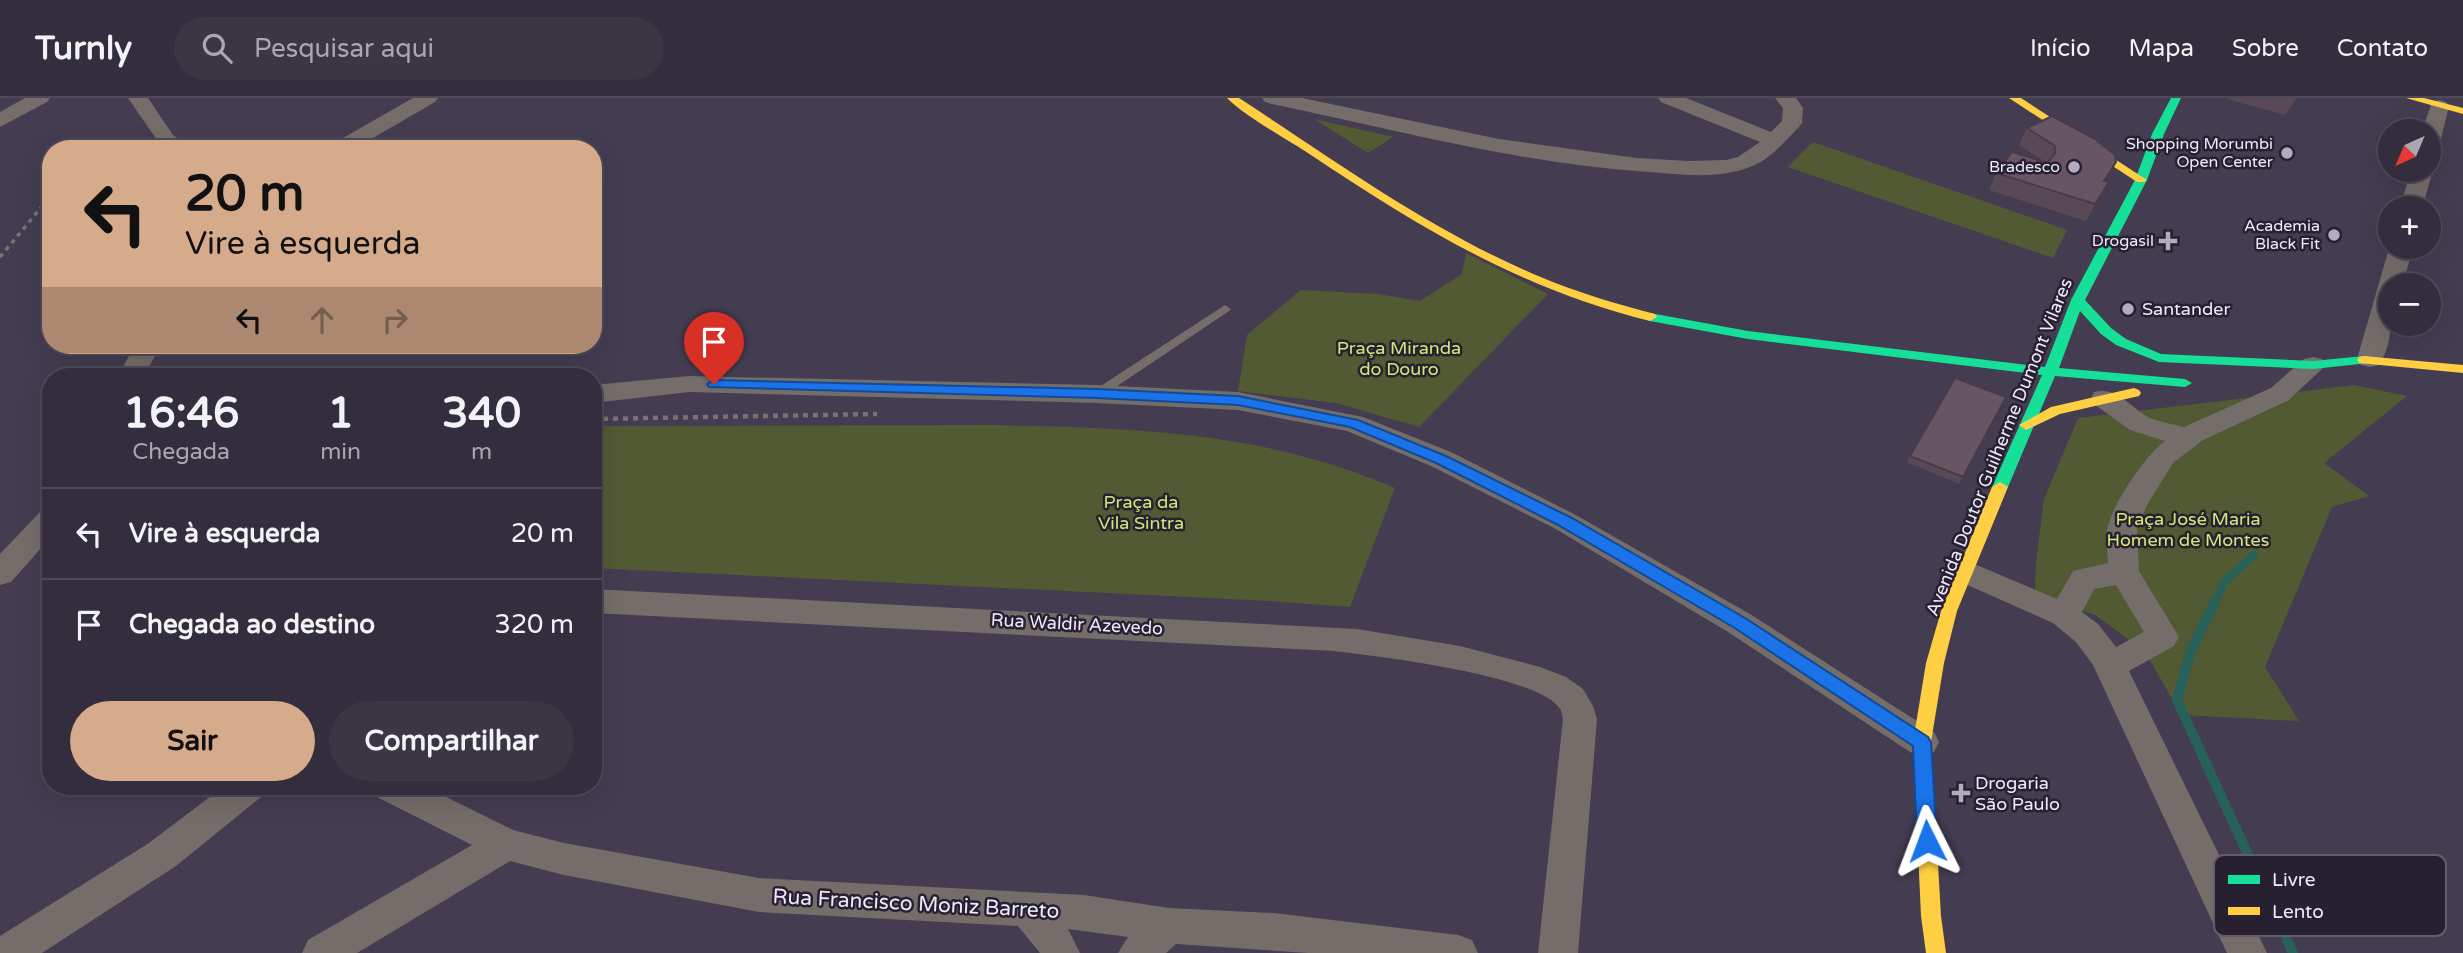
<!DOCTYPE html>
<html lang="pt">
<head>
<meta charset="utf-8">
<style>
  :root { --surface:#332d3d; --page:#3b3544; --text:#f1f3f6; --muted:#a9a8b0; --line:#4e4957; --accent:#d6ab8b }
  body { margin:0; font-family:"Varela Round",sans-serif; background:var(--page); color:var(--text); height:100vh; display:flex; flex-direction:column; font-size:26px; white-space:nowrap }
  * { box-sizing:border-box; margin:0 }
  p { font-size:23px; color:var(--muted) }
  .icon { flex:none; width:38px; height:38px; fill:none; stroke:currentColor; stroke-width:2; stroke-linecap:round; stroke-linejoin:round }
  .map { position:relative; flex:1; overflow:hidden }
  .side { position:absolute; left:42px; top:270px; width:560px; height:427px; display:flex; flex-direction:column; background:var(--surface); border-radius:28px; box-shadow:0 7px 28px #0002,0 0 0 2px var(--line) }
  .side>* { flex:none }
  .hud { position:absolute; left:42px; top:42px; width:560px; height:214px; border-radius:28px; box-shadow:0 7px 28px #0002,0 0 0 2px var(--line); background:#d6ab8b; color:#111; overflow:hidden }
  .needle { width:46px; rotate:224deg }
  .fabs { position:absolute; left:2378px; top:21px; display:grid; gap:14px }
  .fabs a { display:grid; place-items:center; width:63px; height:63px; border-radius:50%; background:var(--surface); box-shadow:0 7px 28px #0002,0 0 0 2px var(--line); font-size:35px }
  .pin { position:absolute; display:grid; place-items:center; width:60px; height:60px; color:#fff; margin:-72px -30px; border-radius:50% 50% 50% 0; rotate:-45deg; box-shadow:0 0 7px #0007 }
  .pin .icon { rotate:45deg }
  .me { position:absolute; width:77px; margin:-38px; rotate:357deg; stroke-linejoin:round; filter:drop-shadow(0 0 5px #0008) }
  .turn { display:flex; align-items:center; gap:24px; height:147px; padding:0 28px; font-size:32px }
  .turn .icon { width:91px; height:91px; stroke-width:2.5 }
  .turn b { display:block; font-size:49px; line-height:60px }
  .lanes { display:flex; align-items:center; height:66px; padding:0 28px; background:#0003; justify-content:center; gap:35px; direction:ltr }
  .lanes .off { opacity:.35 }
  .eta { display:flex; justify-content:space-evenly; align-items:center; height:119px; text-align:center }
  .eta b { font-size:42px; font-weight:700; line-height:49px }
  .cta { display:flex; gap:14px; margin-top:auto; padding:14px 28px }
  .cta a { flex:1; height:80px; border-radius:42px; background:var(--accent); color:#111; font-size:28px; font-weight:700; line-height:80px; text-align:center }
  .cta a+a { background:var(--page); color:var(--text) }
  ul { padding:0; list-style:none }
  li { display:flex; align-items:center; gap:21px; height:91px; padding:0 28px; border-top:2px solid var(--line) }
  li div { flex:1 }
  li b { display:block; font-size:26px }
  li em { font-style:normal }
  header { display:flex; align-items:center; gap:42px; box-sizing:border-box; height:98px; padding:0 35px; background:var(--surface); border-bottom:2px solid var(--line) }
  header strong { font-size:33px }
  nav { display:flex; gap:38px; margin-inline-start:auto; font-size:24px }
  .search { width:490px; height:63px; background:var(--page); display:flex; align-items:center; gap:18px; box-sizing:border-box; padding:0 24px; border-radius:38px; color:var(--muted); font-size:26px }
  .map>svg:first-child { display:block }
  .green { fill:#525a34 }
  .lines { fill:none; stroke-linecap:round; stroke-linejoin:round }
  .stream-far1 { stroke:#276159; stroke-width:8 }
  .stream { stroke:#276159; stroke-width:10 }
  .path-far1 { stroke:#797173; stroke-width:3.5; stroke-dasharray:4.5 4.5; stroke-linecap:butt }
  .path { stroke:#797173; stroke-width:4.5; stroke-dasharray:5 5; stroke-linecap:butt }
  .lane { fill:#756d69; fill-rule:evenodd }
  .street { fill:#756d69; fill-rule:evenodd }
  .fast { fill:#16e098; fill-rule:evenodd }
  .slow { fill:#ffcf43; fill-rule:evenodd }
  .wall { fill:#594956 }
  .shaded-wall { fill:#493c46 }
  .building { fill:#685564; stroke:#493c46; stroke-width:2 }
  .route { fill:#1a73e8; stroke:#114b97; stroke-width:2 }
  .poi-dot { fill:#b3acc0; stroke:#262031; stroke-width:2.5 }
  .labels { text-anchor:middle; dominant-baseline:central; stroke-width:5; stroke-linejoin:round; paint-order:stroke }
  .far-poi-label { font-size:16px; fill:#efe9fc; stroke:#262031; text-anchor:end }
  .poi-label { font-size:18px; fill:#efe9fc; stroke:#262031; text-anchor:start }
  .park-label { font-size:18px; fill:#d1ea77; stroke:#262031 }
  .street-label { font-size:18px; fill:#efe9fc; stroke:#262031 }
  .near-street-label { font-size:21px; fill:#efe9fc; stroke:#262031 }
  .key { fill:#262031; stroke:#625c6e; stroke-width:2 }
  .key-label { font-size:19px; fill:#efe9fc }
</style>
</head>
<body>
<header>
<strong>Turnly</strong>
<div class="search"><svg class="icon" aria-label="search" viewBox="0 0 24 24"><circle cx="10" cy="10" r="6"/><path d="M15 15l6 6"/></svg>Pesquisar aqui</div>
<nav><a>Início</a><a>Mapa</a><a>Sobre</a><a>Contato</a></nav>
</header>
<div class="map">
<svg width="2463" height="855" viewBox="0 0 2463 855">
  <rect width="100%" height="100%" fill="#443c51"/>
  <g class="green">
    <polygon points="1314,21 1393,39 1368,55"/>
    <polygon points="1813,44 2067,132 2053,160 1788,69"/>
    <polygon points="1466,155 1548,196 1419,329 1336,305 1238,293 1247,237 1301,192 1378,196 1420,203 1462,176"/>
    <polygon points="2354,287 2407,298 2324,365 2369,398 2332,409 2265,569 2299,623 2181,617 2146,555 2097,518 2035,494 2036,463 2044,401 2078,320"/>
    <path d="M 992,327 C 1133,330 1263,333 1395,390 L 1350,509 L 1270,503 L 593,470 L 593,328 Z"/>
  </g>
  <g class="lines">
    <polyline class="stream-far1" points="2214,506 2225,483 2254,457"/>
    <polyline class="stream" points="2214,505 2190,555 2177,602 2293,855"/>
    <polyline class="path-far1" points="0,159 44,106 51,103"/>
    <polyline class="path" points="593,321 877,316"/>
    <polygon class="lane" points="1225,207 1231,211 1229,213 1101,299 1093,299 1091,296 1093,293"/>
    <g class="street">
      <polygon points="25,0 50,0 47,4 0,29 0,14"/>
      <polygon points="128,0 148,0 173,37 180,42 336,44 413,0 438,0 435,4 354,51 165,51 159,45"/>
      <path d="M 1262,0 L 1302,0 L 1499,41 L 1637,60 L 1688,63 L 1726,62 L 1738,59 L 1760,44 L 1661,4 L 1658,0 L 1686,0 L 1771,34 L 1782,23 L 1783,10 L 1775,0 L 1796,0 L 1803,10 L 1802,25 L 1799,29 C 1784,44 1770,62 1750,69 C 1718,81 1682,77 1649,74 C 1522,66 1397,32 1272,6 L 1265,4 Z"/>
      <polygon points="2439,2 2446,4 2449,8 2440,45 2437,50 2429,51 2429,33 2422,33 2432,4"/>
      <polygon points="2429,67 2433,72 2422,110 2400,110 2411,72 2429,72"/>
      <path d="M 2390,147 L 2413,149 L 2403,187 L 2390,187 C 2390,215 2395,243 2379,267 L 2370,269 L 2361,267 L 2357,261 Z"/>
      <polygon points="135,247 161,247 144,278 118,278"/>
      <path d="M 2313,259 L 2322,261 L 2326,267 L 2289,302 L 2203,342 L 2173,365 L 2147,407 L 2137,431 L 2139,473 L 2179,539 L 2174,548 L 2129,573 L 2267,855 L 2227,855 L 2093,567 L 2076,544 L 2053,525 L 1954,481 L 1950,473 L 1954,465 L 1965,462 L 2057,501 L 2073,473 L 2108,465 C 2108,455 2105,442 2107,432 C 2111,408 2146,356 2165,343 L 2130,332 L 2094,306 L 2091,300 L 2094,294 C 2118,288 2130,310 2150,320 C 2160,324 2173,326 2184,329 L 2271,290 L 2304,261 ZM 2116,487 L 2144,534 L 2116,549 L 2098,526 L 2082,514 L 2094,491 Z"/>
      <polygon points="689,278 1097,287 1238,294 1363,319 1451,354 1574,416 1750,516 1934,634 1939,644 1934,654 1922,658 1910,654 1728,534 1554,430 1431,368 1347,333 1238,312 1097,305 689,294 593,305 593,287"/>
      <polygon points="51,410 51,439 11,484 0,487 0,456 41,413"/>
      <path d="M 593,491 L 1357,531 L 1460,548 L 1540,569 L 1566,579 L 1583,591 L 1593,608 L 1597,621 L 1578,855 L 1538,855 L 1563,621 C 1562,619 1562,613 1560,611 C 1539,577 1376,558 1334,553 L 593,515 Z"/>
      <polygon points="224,688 266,688 261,699 176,768 42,855 0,855 0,838 149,745"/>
      <polygon points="372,688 424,688 513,732 564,745 759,780 1084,797 1169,810 1274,815 1458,837 1472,842 1478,855 1308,855 1176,846 1166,855 1118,855 1128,839 1068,831 1080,855 1040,855 1018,828 759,814 564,777 510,763 357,855 302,855 308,842 472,747 377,699"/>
    </g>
    <polygon class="fast" points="2171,0 2181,0 2164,36 2147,82 2085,202 2111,230 2126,241 2161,256 2313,263 2364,258 2369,259 2371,262 2369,265 2313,271 2159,264 2116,247 2101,236 2080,213 2059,270 2185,281 2192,285 2185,289 2055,278 2008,389 2000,394 1992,389 2042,277 1748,241 1650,223 1643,219 1650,215 1748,233 2045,269 2071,202 2135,82 2152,36"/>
    <g class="slow">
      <path d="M 1227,0 L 1239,0 C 1337,64 1434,135 1543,180 C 1579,195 1617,206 1655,216 L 1657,219 L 1650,223 C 1521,191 1420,130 1311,57 C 1286,40 1247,20 1227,0 Z"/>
      <polygon points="2009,0 2021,0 2147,82 2145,84 2137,84"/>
      <polygon points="2406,0 2424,0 2463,10 2463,16"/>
      <polygon points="2364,258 2463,267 2463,275 2359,265 2357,262 2359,259"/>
      <polygon points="2134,290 2139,292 2141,295 2139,298 2060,316 2026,332 2019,327 2051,309"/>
      <polygon points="2000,384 2008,389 1957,513 1944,565 1931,644 1941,818 1946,855 1926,855 1921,818 1913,644 1926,565 1941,513 1992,389"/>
    </g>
  </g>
  <g class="wall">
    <polygon points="2229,0 2297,0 2285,17 2228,1"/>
    <polygon points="2052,18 2105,83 2109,84 2100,102 2086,123 1989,92 1996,75 2047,65 2019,47 2027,30"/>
    <polygon points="2006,299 1959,386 1907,364 1910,358"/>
  </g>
  <polygon class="shaded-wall" points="2109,84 2100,102 2086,123 2095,106"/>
  <g class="building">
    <polygon points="2052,18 2095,41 2115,57 2116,64 2104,83 2109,84 2095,106 1996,75 2012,54 2048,65 2055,55 2055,48 2027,30"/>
    <polygon points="1955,280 2006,299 1963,379 1910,358"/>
  </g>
  <polygon class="route" points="714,282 1097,291 1238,298 1358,322 1446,358 1570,419 1745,520 1928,639 1931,644 1937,743 1934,749 1927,752 1920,749 1917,743 1913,648 1733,529 1558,427 1436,365 1350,329 1238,307 1097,300 709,289 707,286"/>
  <g class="poi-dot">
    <circle cx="2287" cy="55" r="7"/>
    <circle cx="2074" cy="69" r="7"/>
    <circle cx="2334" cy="137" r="7"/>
    <path d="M2164.5 132.5h7v7h7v7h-7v7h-7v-7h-7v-7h7z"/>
    <circle cx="2128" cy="211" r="7"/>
    <path d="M1957.5 684.5h7v7h7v7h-7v7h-7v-7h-7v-7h7z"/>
  </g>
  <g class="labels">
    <g class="far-poi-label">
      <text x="2273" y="46">Shopping Morumbi<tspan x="2273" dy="18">Open Center</tspan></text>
      <text x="2060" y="69">Bradesco</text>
      <text x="2320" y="128">Academia<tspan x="2320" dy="18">Black Fit</tspan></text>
      <text x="2154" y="143">Drogasil</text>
    </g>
    <g class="poi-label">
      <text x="2142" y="211">Santander</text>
      <text x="1975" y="685">Drogaria<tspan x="1975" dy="21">São Paulo</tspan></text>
    </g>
    <g class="park-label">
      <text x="1399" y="250">Praça Miranda<tspan x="1399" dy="21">do Douro</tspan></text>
      <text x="1141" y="404">Praça da<tspan x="1141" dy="21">Vila Sintra</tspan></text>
      <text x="2188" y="421">Praça José Maria<tspan x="2188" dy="21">Homem de Montes</tspan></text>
    </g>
    <g class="street-label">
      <text transform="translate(1999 349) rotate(-68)">Avenida Doutor Guilherme Dumont Vilares</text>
      <text transform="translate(1077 526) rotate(3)">Rua Waldir Azevedo</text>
    </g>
    <g class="near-street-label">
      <text transform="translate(916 806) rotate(3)">Rua Francisco Moniz Barreto</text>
    </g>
  </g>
  <rect x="2214" y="757" width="232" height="81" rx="10" class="key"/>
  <rect x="2228" y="777" width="32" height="9" fill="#16e098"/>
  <rect x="2228" y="809" width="32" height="8" fill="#ffcf43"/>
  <g class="key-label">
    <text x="2272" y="788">Livre</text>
    <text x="2272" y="820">Lento</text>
  </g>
</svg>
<div class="fabs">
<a><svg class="needle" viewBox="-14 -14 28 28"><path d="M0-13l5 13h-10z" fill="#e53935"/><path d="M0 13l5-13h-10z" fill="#a9a8b0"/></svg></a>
<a>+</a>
<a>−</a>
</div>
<div class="pin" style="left:714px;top:286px;background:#d93025"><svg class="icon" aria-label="arrive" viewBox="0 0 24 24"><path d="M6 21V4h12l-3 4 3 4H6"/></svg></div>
<svg class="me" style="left:1927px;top:743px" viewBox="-20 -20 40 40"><path d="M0-17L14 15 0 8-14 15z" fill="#1a73e8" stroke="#fff" stroke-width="4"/></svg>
<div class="hud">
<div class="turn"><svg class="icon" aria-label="left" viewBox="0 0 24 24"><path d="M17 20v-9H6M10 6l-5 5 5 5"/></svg><div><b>20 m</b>Vire à esquerda</div></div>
<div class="lanes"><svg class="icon" aria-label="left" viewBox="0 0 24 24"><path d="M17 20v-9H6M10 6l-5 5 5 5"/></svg><svg class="icon off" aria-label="ahead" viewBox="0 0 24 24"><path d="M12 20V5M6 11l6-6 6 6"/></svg><svg class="icon off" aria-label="right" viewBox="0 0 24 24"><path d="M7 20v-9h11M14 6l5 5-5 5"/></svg></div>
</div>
<section class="side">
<div class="eta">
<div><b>16:46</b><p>Chegada</p></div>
<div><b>1</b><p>min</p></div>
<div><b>340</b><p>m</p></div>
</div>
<ul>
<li><svg class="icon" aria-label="left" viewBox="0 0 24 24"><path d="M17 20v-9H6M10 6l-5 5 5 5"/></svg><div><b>Vire à esquerda</b></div><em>20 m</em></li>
<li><svg class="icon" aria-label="arrive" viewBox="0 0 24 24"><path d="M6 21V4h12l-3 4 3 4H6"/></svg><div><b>Chegada ao destino</b></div><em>320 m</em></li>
</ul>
<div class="cta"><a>Sair</a><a>Compartilhar</a></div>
</section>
</div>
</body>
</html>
